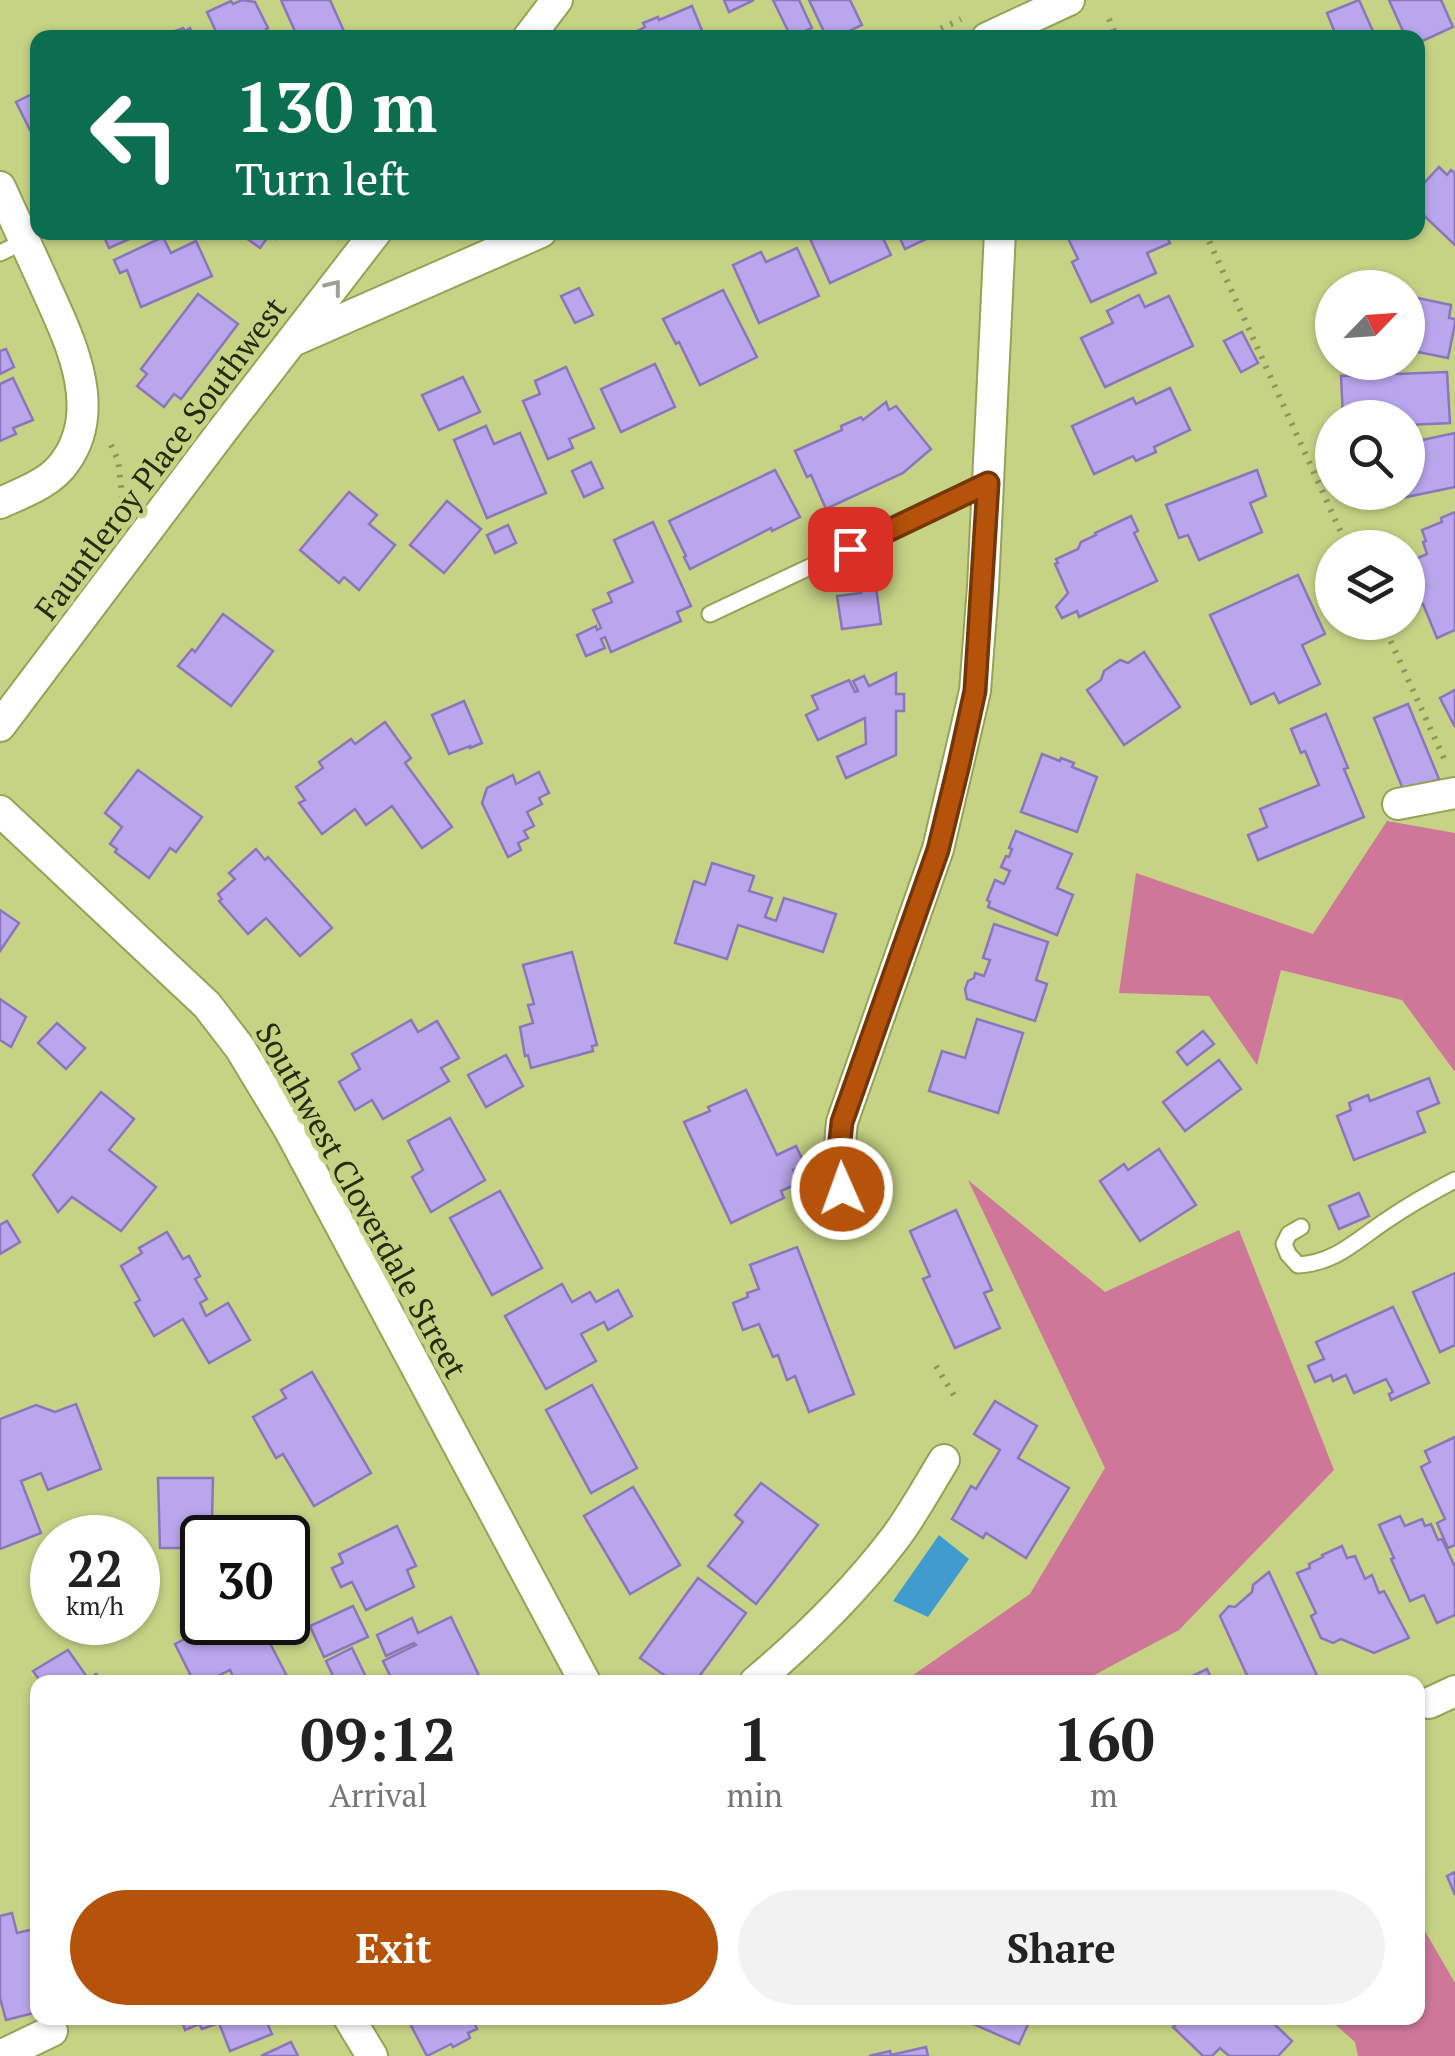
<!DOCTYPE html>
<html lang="en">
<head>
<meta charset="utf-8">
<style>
  :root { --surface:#fff; --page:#f2f2f2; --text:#222; --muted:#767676; --accent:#b45309 }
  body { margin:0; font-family:"PT Serif",serif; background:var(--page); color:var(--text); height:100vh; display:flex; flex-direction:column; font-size:38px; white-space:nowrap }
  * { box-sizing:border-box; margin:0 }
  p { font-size:32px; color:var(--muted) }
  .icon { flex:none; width:55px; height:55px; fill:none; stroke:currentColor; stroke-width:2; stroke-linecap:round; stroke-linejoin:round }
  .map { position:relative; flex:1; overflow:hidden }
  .details { position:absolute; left:30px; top:1675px; width:1395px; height:350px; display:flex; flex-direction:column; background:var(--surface); border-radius:20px; box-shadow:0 2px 8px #0004 }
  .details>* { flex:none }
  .guide { position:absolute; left:30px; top:30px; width:1395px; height:210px; border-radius:20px; box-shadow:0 2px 8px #0004; background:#0b6e4f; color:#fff; overflow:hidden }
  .needle { width:65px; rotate:65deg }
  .fabs { position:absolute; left:1315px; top:270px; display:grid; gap:20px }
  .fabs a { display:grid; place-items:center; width:110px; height:110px; border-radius:50%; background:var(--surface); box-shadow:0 2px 8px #0004; font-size:50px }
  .speed { position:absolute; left:30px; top:1515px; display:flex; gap:20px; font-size:50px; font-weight:700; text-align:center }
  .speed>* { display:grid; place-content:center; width:130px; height:130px; border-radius:50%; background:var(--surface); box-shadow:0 2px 8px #0004; line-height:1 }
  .speed small { font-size:25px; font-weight:400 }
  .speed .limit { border:5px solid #111; border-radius:15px; background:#fff; color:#111 }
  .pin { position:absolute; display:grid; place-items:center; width:85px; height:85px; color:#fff; margin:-42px; border-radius:20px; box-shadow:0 5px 15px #0006 }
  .me { position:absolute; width:110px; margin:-55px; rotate:358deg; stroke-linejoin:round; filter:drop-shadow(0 0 8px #0008) }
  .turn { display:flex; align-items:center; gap:35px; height:210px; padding:0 40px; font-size:45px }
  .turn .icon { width:130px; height:130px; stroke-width:2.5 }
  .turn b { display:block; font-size:70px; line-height:85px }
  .eta { display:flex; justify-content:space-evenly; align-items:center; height:170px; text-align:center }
  .eta b { font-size:60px; font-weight:800; line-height:70px }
  .cta { display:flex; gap:20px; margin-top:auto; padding:20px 40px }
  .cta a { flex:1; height:115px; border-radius:60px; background:var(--accent); color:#fff; font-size:40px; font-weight:800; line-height:115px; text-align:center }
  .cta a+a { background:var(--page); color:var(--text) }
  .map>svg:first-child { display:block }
  .forest { fill:#ce7798 }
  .water { fill:#409ccf }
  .building { fill:#baa6ed; stroke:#8a76ba; stroke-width:2.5 }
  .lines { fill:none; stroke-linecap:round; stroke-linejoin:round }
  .service-casing { stroke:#96a256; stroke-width:19 }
  .minor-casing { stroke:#96a256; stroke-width:34 }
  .path { stroke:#8e975a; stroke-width:6; stroke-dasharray:2.5 8; stroke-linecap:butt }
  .service { stroke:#fff; stroke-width:15 }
  .minor { stroke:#fff; stroke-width:30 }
  .oneway { stroke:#9ea091 }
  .route-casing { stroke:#753606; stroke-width:25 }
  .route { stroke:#b45309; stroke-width:18 }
  .labels { text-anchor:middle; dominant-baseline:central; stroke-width:10; stroke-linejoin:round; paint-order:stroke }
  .street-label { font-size:32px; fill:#272b0b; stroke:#c6d385 }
</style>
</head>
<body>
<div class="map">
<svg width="1455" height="2056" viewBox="0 0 1455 2056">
  <rect width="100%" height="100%" fill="#c6d385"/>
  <g class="forest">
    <polygon points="1387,821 1455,833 1455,1072 1402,1000 1281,970 1257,1065 1209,996 1119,993 1136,873 1313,934"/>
    <polygon points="968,1180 1105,1292 1239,1230 1334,1470 1179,1630 1081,1682 903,1682 1030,1594 1105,1468"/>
    <polygon points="1418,1919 1455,1983 1455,2056 1358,2056 1355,2042 1328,2018 1418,2018"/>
  </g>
  <polygon class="water" points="939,1535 969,1559 928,1617 893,1601"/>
  <g class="building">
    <polygon points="242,0 255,2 268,28 266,29 270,38 219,38 207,12 231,1 233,4"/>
    <polygon points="281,0 330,0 347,38 298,38"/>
    <polygon points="724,0 754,0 729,12"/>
    <polygon points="773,0 799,0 812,28 791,37"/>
    <polygon points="809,0 850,0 862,25 835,38 827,38"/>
    <polygon points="1359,0 1376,38 1337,38 1327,13"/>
    <polygon points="1389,0 1441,0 1453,27 1418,43 1418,38 1406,38"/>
    <polygon points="692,6 705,38 638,38 635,32 645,27 643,23 658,17 659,20"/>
    <polygon points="183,28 185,31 190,28 195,38 157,38"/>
    <polygon points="38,91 38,146 16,102"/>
    <polygon points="1439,167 1447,175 1451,170 1455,173 1455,245 1418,210 1423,205 1418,200 1418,184 1424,183"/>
    <polygon points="102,232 145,232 109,248"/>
    <polygon points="238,232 281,232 276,239 270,234 260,248"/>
    <polygon points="807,232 880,232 891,255 830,283"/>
    <polygon points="897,232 941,232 905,249"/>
    <polygon points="1075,232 1165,232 1170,243 1147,253 1156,273 1091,302 1072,262 1078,259 1067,236"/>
    <polygon points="163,237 171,253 196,241 212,276 141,307 127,270 120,273 114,260"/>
    <polygon points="797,248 819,296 759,323 733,265 761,252 766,262"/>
    <polygon points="579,288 593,315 575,323 561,296"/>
    <polygon points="723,290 757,357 700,385 679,342 676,344 663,319"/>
    <polygon points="198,294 238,324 181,399 174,394 164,407 137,386 147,374 141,369"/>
    <polygon points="1139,295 1145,307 1169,296 1193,346 1105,387 1081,338 1113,323 1107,311"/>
    <polygon points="1408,296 1451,305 1449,318 1455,319 1455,324 1448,358 1408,350"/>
    <polygon points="1242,332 1258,363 1241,372 1224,341"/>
    <polygon points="6,349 14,367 0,374 0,351"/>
    <polygon points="655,364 675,407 621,432 601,389"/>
    <polygon points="566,367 594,428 569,439 573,448 548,459 523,401 540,394 535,381"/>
    <polygon points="1396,370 1396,374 1447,372 1450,423 1408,425 1408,418 1343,418 1341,376 1365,375 1364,371"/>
    <polygon points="463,377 480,412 439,430 422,395"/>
    <polygon points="13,378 33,420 13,428 16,434 0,441 0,384"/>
    <polygon points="1170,388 1190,430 1154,447 1156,452 1136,461 1133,456 1094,474 1072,426 1133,398 1136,404"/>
    <polygon points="886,402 889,410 896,406 931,449 903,473 826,509 811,475 807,477 795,451 842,430 841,426 861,417 863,420"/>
    <polygon points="486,426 494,444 520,433 546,493 487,518 454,440"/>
    <polygon points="1455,433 1455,487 1368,505 1365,492 1408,492 1408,443"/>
    <polygon points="591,462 603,488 584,497 572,471"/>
    <polygon points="775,470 800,517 772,531 771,528 690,569 684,557 686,556 669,521"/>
    <polygon points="1257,470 1266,496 1250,503 1262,532 1199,560 1188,535 1179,538 1166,505"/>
    <polygon points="349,492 377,515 369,524 395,545 359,590 344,577 339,583 300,550"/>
    <polygon points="447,501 481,529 444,573 410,545"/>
    <polygon points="1455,512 1455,630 1437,638 1423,604 1417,607 1408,582 1408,562 1427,554 1423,542 1426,541 1422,530 1442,522 1441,518"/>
    <polygon points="1131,516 1138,531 1134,533 1157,581 1079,617 1077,611 1062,618 1056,607 1068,593 1055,564 1058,563 1056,559 1078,549 1081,542 1096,535 1095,533"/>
    <polygon points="653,522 691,606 677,612 681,621 611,652 605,637 601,639 605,648 586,656 577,635 596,626 597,630 601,628 593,610 612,602 608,593 633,582 614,540"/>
    <polygon points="508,525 516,543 495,553 487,535"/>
    <polygon points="1298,575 1325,634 1302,645 1320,684 1279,703 1274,693 1251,704 1210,615"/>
    <polygon points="876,587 881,624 842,629 837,596 861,593 861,589"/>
    <polygon points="223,614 273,651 231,706 178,666 192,649 195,652"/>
    <polygon points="1144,652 1180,707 1124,745 1087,690 1101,680 1104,671 1120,660 1128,663"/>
    <polygon points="896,673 896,694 904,694 904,711 896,711 896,755 846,778 837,757 866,744 865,718 818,740 806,715 818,709 812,696 849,680 855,692 858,691 853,681 864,676 869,686"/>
    <polygon points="1455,690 1455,727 1440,698"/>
    <polygon points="464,701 482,743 470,748 470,746 449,754 432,715"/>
    <polygon points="1408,704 1439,779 1405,794 1374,718"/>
    <polygon points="1326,714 1348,768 1344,769 1364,817 1258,860 1248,835 1267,827 1260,809 1319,785 1305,751 1301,753 1291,729"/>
    <polygon points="385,722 411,758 405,763 452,827 422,848 392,806 366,825 355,809 322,834 299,803 305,800 296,787 323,768 319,762 351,739 355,744"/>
    <polygon points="1042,754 1060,761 1061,758 1074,763 1072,767 1097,777 1077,832 1021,812"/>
    <polygon points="138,770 202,817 176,852 170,848 149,878 115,852 117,849 110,844 122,827 105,813"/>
    <polygon points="539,772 549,793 539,798 542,804 527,812 534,826 524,831 528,838 518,843 521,850 508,857 482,803 487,788 513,775 516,784"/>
    <polygon points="1016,831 1072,854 1057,888 1073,895 1057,935 988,907 990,902 987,900 995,880 1004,884 1010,871 1001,867 1006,856 1009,857 1012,849 1009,848"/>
    <polygon points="256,849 265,860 268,857 332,928 300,956 266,918 248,934 219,901 222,899 218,894 235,879 229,873"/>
    <polygon points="712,863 754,876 749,891 772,898 765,917 776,921 784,898 836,914 823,952 738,925 727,959 675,943 694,881 705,885"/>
    <polygon points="0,910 19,923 0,951"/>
    <polygon points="994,924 1048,942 1036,980 1047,984 1035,1021 967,999 965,989 968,981 974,978 975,973 984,976 990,960 983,958"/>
    <polygon points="572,952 597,1045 592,1046 593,1051 531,1068 528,1055 525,1056 520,1027 533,1023 528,1005 534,1004 523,965"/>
    <polygon points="0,999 26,1017 11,1047 0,1040"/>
    <polygon points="977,1019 1023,1033 998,1113 929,1091 942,1051 965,1058"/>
    <polygon points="411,1020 418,1032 437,1021 459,1058 441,1068 449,1081 383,1119 372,1100 355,1110 339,1082 360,1069 352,1054"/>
    <polygon points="57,1023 85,1048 66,1069 38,1043"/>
    <polygon points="1203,1031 1214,1044 1187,1065 1177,1052"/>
    <polygon points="506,1055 523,1086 486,1107 468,1075"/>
    <polygon points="1219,1060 1241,1089 1185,1131 1163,1102"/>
    <polygon points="1429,1078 1439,1103 1417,1112 1425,1132 1354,1160 1337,1116 1351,1110 1349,1103 1368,1095 1370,1101"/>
    <polygon points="746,1090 777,1155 796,1146 805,1165 793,1170 799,1183 781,1191 784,1198 731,1223 684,1122 710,1111 708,1107"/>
    <polygon points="101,1092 134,1119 109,1150 156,1187 121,1231 72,1197 58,1212 33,1175"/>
    <polygon points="450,1118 485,1180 431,1212 412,1177 423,1170 408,1141"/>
    <polygon points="1159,1149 1196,1205 1140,1241 1100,1181 1124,1164 1128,1170"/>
    <polygon points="500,1191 542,1268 492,1295 450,1218"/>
    <polygon points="1359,1193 1369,1216 1339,1229 1329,1206"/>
    <polygon points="956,1210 992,1290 984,1293 1000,1328 955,1348 923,1279 930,1276 910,1231"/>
    <polygon points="7,1221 20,1242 0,1254 0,1225"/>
    <polygon points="167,1232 183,1259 189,1256 200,1276 195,1279 207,1299 200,1303 206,1316 228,1303 250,1340 209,1363 183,1319 154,1336 135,1303 140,1300 121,1266 142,1253 139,1248"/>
    <polygon points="797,1247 854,1394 809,1412 795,1376 787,1380 778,1355 773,1357 759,1324 743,1330 733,1303 748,1297 747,1293 759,1289 750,1265"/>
    <polygon points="1455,1273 1455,1345 1440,1352 1413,1292"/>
    <polygon points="562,1284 572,1302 590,1292 596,1302 618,1290 632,1316 608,1330 604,1322 581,1334 596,1361 546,1389 505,1316"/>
    <polygon points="1393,1307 1429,1383 1391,1400 1389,1394 1393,1392 1386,1379 1354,1393 1346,1375 1333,1381 1331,1375 1315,1382 1308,1366 1324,1359 1316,1342"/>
    <polygon points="312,1372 371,1473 314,1506 283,1454 276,1458 253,1417 286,1398 281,1390"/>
    <polygon points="592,1385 637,1468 591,1493 546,1410"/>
    <polygon points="995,1401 1037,1426 1018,1458 1069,1488 1026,1558 986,1533 983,1538 952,1519 971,1486 976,1489 1000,1450 974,1434"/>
    <polygon points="76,1404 101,1469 48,1490 41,1473 21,1481 41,1533 0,1549 0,1419 36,1405 55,1412"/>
    <polygon points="1455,1437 1455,1545 1448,1548 1437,1523 1445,1519 1421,1467 1430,1462 1425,1451"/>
    <polygon points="158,1478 213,1478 212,1519 207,1519 208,1538 202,1538 202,1548 160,1548"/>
    <polygon points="761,1483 818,1525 756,1604 708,1566 743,1522 735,1515"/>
    <polygon points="633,1487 680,1565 630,1594 584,1516"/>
    <polygon points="1400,1516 1405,1526 1422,1519 1425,1526 1431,1524 1438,1540 1442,1539 1455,1567 1455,1615 1437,1623 1424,1595 1410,1601 1391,1559 1394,1558 1379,1525"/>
    <polygon points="397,1526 416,1566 407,1570 414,1587 366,1610 352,1582 341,1587 332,1568 343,1563 339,1554"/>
    <polygon points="1342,1546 1347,1558 1355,1556 1365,1579 1372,1575 1379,1593 1384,1591 1409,1638 1374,1653 1341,1639 1333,1643 1321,1638 1311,1616 1316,1613 1297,1573 1310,1568 1309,1564 1323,1557 1322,1555"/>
    <polygon points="1269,1572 1320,1682 1250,1682 1220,1616 1229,1606 1235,1607 1252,1592 1253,1585"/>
    <polygon points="698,1578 746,1613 695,1682 674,1682 640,1658"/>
    <polygon points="353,1606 368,1637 324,1657 310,1626"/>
    <polygon points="202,1612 202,1622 224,1622 225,1625 229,1622 259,1622 290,1682 236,1682 230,1670 206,1682 194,1682 175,1644 198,1632 190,1618"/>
    <polygon points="451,1617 482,1682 393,1682 383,1661 416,1645 414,1643 386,1656 377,1635 412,1618 418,1633"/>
    <polygon points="352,1648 367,1679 360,1682 336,1682 326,1661"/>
    <polygon points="68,1650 89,1680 96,1674 103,1682 41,1682 33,1671"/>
    <polygon points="1207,1669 1213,1682 1180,1682"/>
    <polygon points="1455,1872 1455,1895 1447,1876"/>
    <polygon points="12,1913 17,1933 38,1928 38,2012 6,2020 0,1998 0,1916"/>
    <polygon points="181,2018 265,2018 272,2034 230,2051 219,2023 202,2029 199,2024 185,2030"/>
    <polygon points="407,2018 488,2018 475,2024 477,2029 468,2033 470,2038 453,2047 451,2044 427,2056"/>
    <polygon points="965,2018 1031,2018 1019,2044 964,2020"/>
    <polygon points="1182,2018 1268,2018 1292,2041 1278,2056 1229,2056 1220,2048 1212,2056 1203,2056 1173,2027"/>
    <polygon points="291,2042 298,2056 261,2056"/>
    <polygon points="926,2047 928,2056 869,2056 890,2051 891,2055"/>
  </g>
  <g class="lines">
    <defs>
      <g id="service">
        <polyline points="0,253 25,241"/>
        <polyline points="710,614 988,483"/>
        <path d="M 1301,1227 L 1289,1234 L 1284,1244 L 1288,1254 L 1298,1265 C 1336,1263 1358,1239 1387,1220 C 1409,1205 1432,1192 1455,1180"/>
      </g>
      <g id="minor">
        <polyline points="528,38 557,0"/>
        <polyline points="987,38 1069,0"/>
        <path d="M 0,187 C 14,218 28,248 42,279 C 66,333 106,406 65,462 C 51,483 22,493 0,503"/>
        <polyline points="295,340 541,232"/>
        <polyline points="0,726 223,430 376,232"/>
        <polyline points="1398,804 1455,793"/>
        <polyline points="0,811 207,1005 240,1048 289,1129 585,1682"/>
        <path d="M 851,1215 C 839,1180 838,1158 842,1122 L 938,849 L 975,691 L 983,587 L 1000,232"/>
        <path d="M 755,1682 C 806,1639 854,1592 895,1538 C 913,1514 928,1486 944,1460"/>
        <polyline points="1429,1703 1455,1691"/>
        <polyline points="349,2018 372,2056"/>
        <polyline points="0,2056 52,2031"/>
      </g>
    </defs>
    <use href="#service" class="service-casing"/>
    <use href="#minor" class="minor-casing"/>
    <g class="path">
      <polyline points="1109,19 1117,38"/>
      <polyline points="922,38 961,19"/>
      <polyline points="1205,232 1348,548"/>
      <polyline points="111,445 118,460 124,511"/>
      <polyline points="1382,622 1446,763"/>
      <polyline points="936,1366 955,1397"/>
    </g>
    <use href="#service" class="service"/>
    <use href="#minor" class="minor"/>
  </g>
  <defs><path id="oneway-chevron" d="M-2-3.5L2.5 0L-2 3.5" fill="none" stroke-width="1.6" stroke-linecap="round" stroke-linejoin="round" transform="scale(2.5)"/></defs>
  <use class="oneway" href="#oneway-chevron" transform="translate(334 287) rotate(-52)"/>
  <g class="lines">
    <defs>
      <polyline id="route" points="842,1189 838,1159 842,1122 938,850 959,764 975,691 988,483 850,549"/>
    </defs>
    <use href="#route" class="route-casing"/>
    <use href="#route" class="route"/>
  </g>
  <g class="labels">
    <g class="street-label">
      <text transform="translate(160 458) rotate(-53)">Fauntleroy Place Southwest</text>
      <text transform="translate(362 1200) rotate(61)">Southwest Cloverdale Street</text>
    </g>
  </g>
</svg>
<div class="fabs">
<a><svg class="needle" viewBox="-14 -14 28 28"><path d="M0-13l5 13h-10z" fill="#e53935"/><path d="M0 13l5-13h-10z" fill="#767676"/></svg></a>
<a><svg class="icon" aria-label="search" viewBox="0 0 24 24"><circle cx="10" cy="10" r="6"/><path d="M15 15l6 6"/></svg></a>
<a><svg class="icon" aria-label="layers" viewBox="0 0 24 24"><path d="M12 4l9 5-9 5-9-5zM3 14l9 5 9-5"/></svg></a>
</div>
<div class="speed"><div>22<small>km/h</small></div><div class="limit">30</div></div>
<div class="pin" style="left:850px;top:549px;background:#d93025"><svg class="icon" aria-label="arrive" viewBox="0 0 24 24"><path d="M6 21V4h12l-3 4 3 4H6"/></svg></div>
<svg class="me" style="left:842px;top:1189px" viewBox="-20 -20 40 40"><circle r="17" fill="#b45309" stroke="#fff" stroke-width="3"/><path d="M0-11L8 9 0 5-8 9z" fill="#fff"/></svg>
<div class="guide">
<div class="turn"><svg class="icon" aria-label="left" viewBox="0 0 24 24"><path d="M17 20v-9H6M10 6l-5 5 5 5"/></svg><div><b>130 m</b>Turn left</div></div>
</div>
<section class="details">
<div class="eta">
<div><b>09:12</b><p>Arrival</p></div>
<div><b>1</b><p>min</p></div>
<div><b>160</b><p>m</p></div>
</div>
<div class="cta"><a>Exit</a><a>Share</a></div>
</section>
</div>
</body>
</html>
